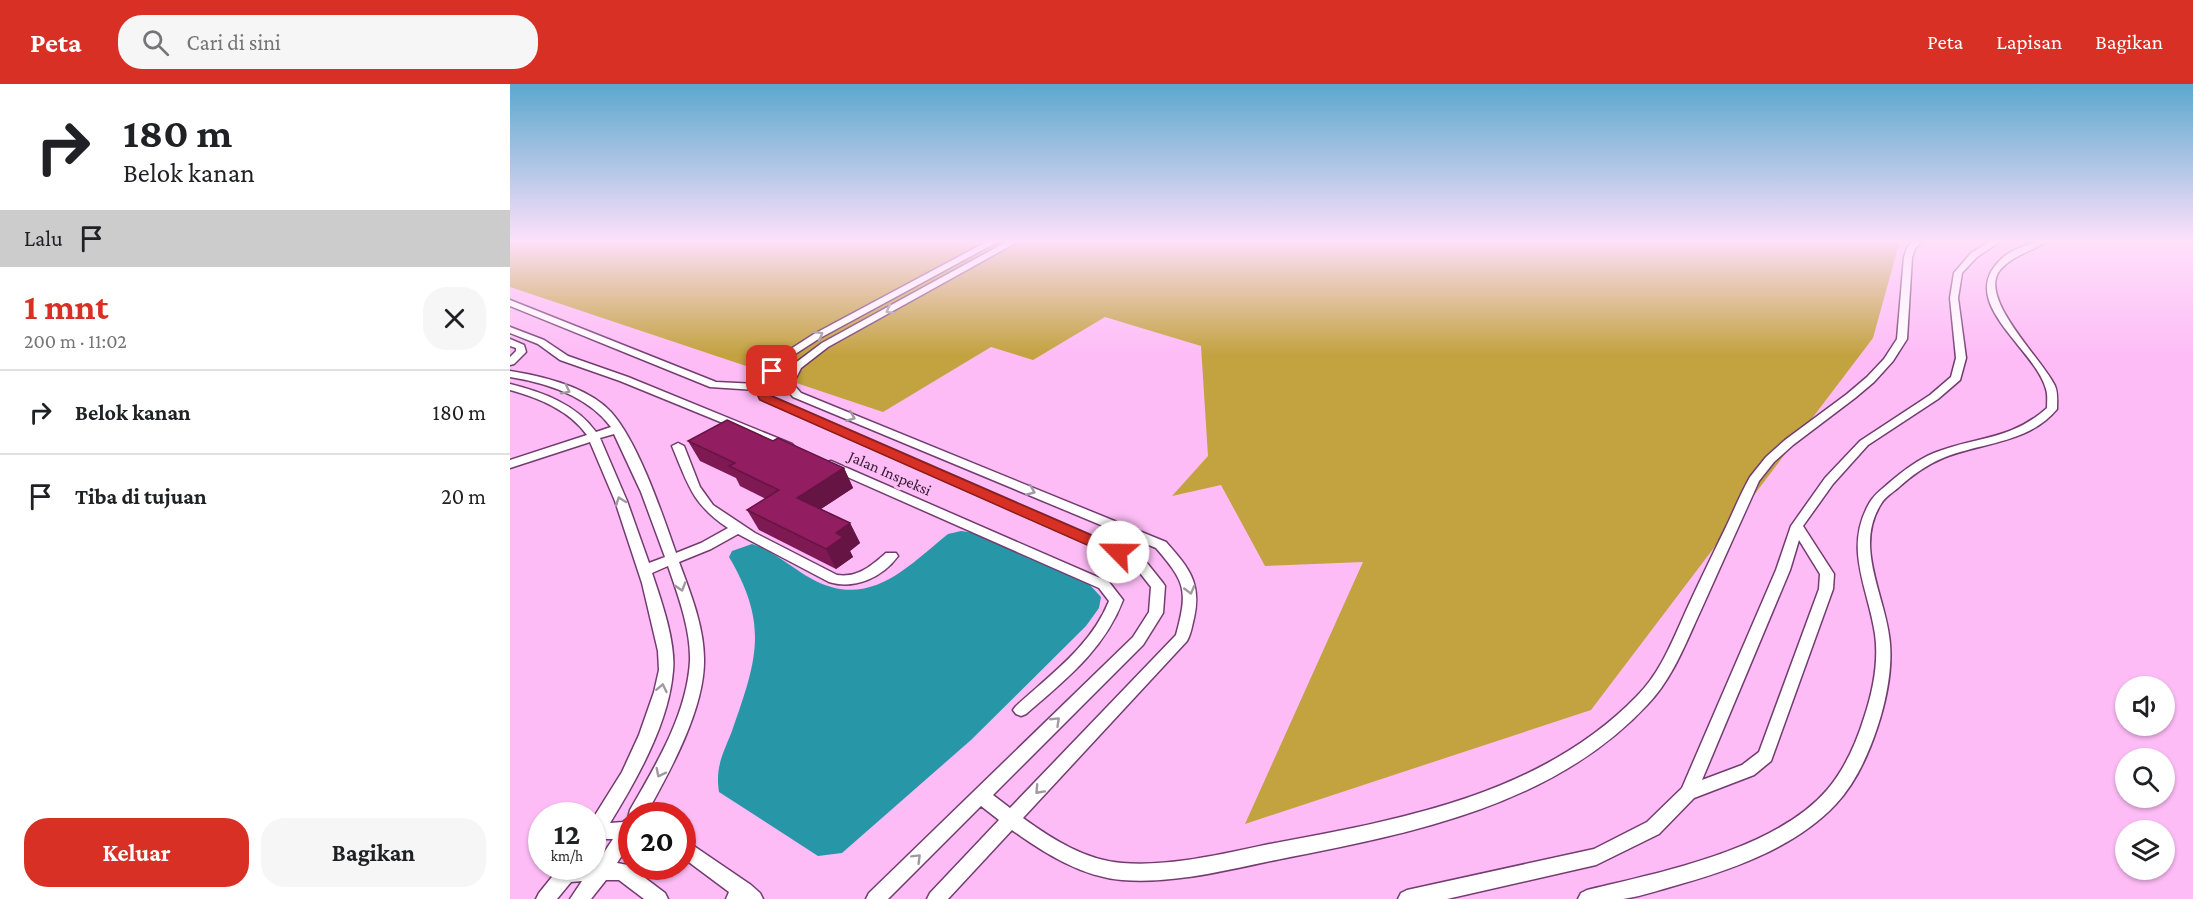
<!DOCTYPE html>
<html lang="id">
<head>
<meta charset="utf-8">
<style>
  :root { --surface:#fff; --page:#f6f6f6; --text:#202124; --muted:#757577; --line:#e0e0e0; --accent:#d93025 }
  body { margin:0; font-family:"Crimson Pro",serif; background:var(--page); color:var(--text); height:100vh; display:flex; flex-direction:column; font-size:22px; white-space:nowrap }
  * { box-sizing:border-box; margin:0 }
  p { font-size:20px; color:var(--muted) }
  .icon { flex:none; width:33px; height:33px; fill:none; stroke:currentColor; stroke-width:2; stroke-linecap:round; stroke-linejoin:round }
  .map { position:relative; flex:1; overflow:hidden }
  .side { display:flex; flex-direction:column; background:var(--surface); width:510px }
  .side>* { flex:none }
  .guide { background:#fff; color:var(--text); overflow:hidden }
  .buttons { position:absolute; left:1605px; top:592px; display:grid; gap:12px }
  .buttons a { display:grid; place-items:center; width:60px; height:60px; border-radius:50%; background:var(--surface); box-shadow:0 2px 4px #0004; font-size:30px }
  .speed { position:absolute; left:18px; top:718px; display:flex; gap:12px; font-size:30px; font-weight:700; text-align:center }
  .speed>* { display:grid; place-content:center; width:78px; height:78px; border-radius:50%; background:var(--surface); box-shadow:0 2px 4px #0004; line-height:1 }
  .speed small { font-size:15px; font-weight:400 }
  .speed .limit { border:9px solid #d22; background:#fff; color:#111 }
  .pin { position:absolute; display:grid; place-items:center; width:51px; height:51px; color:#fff; margin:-26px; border-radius:12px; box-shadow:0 3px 9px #0006 }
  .me { position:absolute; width:66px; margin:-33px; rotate:293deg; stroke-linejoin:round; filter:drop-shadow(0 0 4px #0008) }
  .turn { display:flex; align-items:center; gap:21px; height:126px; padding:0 24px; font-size:27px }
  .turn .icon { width:78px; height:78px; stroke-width:2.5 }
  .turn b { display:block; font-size:42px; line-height:51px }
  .then { display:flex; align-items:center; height:57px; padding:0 24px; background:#0003; gap:12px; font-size:22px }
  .round { display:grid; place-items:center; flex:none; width:63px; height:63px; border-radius:24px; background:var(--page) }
  .headline { display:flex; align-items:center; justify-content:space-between; height:102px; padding:0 24px }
  h1 { font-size:36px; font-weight:700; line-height:45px; color:var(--accent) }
  .primary-button { display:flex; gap:12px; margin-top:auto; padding:12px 24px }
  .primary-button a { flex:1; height:69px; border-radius:24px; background:var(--accent); color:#fff; font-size:24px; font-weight:700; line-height:69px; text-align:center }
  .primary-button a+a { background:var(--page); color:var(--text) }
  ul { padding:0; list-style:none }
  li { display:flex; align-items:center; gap:18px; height:84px; padding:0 24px; border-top:2px solid var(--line) }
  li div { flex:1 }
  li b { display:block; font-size:22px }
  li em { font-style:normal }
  header { display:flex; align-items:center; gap:36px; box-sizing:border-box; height:84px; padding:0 30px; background:var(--accent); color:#fff }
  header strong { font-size:28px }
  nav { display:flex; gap:33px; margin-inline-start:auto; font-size:21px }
  .search { width:420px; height:54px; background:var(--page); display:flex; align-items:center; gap:15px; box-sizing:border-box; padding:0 21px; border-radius:24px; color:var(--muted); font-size:22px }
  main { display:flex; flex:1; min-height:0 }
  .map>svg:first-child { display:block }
  .green { fill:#c3a240 }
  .water { fill:#2797a8 }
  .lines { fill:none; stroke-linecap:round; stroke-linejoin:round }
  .lane-casing { stroke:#733c6f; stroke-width:3 }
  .lane { fill:#fff; fill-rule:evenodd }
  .wall { fill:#7e1953 }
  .shaded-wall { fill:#661444 }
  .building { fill:#921d61; stroke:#661444; stroke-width:1.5 }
  .oneway { stroke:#a298a1 }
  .route { fill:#d93025; stroke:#8d1f18; stroke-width:1.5 }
  .labels { text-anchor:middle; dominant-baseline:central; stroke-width:6; stroke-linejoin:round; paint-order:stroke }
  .street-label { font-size:16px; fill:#31192e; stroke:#fdbcf6 }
</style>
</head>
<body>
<header>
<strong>Peta</strong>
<div class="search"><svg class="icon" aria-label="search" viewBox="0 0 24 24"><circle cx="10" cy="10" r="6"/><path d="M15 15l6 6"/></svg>Cari di sini</div>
<nav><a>Peta</a><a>Lapisan</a><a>Bagikan</a></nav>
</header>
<main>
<section class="side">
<div class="guide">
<div class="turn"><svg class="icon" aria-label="right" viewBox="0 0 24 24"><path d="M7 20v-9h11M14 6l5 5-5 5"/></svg><div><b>180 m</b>Belok kanan</div></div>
<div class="then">Lalu<svg class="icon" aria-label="arrive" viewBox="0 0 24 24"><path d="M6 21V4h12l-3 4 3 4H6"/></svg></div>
</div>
<div class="headline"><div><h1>1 mnt</h1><p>200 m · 11:02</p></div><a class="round"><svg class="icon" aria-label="close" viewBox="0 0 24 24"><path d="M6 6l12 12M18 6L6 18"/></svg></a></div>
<ul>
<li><svg class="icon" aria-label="right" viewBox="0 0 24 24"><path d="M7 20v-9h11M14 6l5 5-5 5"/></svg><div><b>Belok kanan</b></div><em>180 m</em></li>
<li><svg class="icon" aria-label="arrive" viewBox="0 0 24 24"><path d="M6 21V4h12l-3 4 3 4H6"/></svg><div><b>Tiba di tujuan</b></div><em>20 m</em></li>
</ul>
<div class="primary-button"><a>Keluar</a><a>Bagikan</a></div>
</section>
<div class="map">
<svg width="1683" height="815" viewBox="0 0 1683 815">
  <rect width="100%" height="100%" fill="#fdbcf6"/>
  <polygon class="green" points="0,157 1395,157 1389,160 1363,254 1081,626 735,740 853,478 755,482 711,401 662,412 698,372 691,262 595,233 523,276 481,263 373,328 0,203"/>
  <path class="water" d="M 451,447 L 465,449 L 580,501 L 591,513 L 589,524 L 576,542 L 461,656 L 332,769 L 308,772 L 209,708 C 205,683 213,670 222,647 C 247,576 259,541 219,473 L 222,467 L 242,460 C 264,467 282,484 302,495 C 359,526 396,484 438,450 Z"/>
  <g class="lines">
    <defs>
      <g id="lane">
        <path d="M 478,157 L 489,157 L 310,254 L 279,274 L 255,303 L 258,311 L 633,474 L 653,499 L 655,502 L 653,529 L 633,561 L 483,711 L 500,724 L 666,551 C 678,506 676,499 646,464 L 283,313 L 273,300 L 284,280 L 312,259 L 498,157 L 509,157 L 318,263 L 291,284 L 283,300 L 291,309 L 656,458 C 678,483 692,498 684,534 C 682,542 681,550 677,557 L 513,734 C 542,755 575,776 612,779 C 663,783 716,769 765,759 C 894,735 1032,710 1127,612 C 1150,589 1162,558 1175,529 C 1188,500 1202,472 1216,443 C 1224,426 1231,409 1240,393 L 1256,373 L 1275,356 L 1337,310 L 1357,293 L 1374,275 L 1387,255 L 1394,173 L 1397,164 L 1403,157 L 1412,157 L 1405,165 L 1402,173 L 1397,255 L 1383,277 L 1364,298 L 1345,314 L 1283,361 L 1264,378 L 1249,397 C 1230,440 1210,483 1191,526 C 1176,558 1163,594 1138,620 C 1043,723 898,750 766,776 C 717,786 664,800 612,796 C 572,793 534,769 502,746 L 438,815 L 417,815 L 420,809 L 489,736 L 471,722 L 378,815 L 356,815 L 359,809 L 623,553 L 639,528 L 641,503 L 623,480 L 250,315 L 246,306 L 200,303 L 0,222 L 0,216 L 206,298 L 247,300 L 273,270 L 304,250 Z"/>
        <path d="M 1481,157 L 1491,157 L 1467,173 L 1452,189 L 1448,214 L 1456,274 L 1450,296 L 1428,315 L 1358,361 L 1323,400 L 1293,442 L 1324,490 L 1323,505 L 1261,677 L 1244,691 L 1184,714 L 1149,750 L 1086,781 L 937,815 L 888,815 L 891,809 L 897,806 L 1084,765 L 1137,738 L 1172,704 L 1266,486 L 1281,442 L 1315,394 L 1350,357 L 1420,311 L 1441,293 L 1446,274 L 1440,214 L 1444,189 L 1461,169 ZM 1289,456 L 1310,490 L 1309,505 L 1249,668 L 1232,681 L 1192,696 L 1280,486 Z"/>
        <path d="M 1526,157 L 1537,157 C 1521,168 1503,171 1490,186 C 1467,214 1533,276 1545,302 C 1548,309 1547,317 1547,325 C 1518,360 1472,358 1433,374 C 1416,381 1401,392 1388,404 C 1382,409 1375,413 1371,420 C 1343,464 1377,514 1380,560 C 1384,608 1359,685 1326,720 C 1283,766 1215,788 1157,804 C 1143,808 1128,813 1113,815 C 1098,815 1083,815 1068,815 L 1071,809 L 1077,806 C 1151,788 1265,766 1317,706 C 1334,686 1346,660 1354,634 C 1363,607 1369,578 1365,550 C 1358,503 1333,464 1360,418 C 1365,410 1372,405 1379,399 C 1393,387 1407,376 1424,369 C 1466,352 1500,357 1537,324 C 1537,318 1538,311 1536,305 C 1524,262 1440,215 1496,171 C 1504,165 1516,162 1526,157 Z"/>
        <polygon points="0,243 34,256 58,272 118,293 282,360 284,362 282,364 274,364 110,297 50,276 28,260 0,249"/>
        <polygon points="0,255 14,261 16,268 4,280 0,281 0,273 6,267 6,264 0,262"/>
        <path d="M 0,287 C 32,292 78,303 101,328 C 128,358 152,429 166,469 L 191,459 L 218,444 C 182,420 178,400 162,362 L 168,359 L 174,362 L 190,403 L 203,421 L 245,449 L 327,491 C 348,494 361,482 376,469 L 386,469 L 388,472 C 373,493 345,506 319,498 L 228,450 L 201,465 L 169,478 C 180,508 194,542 194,575 C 195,625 159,689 135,732 L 122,732 L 122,756 L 107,779 L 118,781 L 155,809 L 158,815 L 134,815 L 109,796 L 96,796 L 81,815 L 60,815 L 72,797 L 61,798 L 47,815 L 26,815 L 29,809 L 50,783 L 82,783 L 82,779 L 87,779 L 103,755 L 89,755 L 82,759 L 82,736 L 112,688 L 129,651 L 144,608 L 149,586 L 148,567 L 132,499 L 105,417 L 80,358 L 0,384 L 0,376 L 77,351 C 59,326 29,314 0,306 L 0,300 C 32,308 66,320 86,348 L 101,343 C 78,312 37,299 0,293 ZM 104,350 L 131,408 L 155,473 L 139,479 L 117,417 L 90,354 ZM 158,482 C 168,511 181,546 180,577 C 177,630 146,681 120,726 L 118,734 L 113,738 L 100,739 C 127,695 159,639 163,587 C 166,558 151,516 142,489 Z"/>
        <path d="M 321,377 L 599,498 L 613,516 C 594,566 555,596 516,630 L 511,632 L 506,630 L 503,626 L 506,622 C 541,590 581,562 599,517 L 589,504 L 317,384 L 315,381 L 317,378 Z"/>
        <polygon points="172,754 241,801 250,809 253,815 216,815 219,808 172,773"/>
      </g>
    </defs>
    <use href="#lane" class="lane-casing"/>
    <use href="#lane" class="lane"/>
  </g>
  <polygon class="wall" points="178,357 263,357 334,384 343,404 311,425 340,439 350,459 340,467 343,473 326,485 249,446 237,426 256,415 230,402 226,394 190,377"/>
  <g class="shaded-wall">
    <polygon points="334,384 343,404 297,434 287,414"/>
    <polygon points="340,439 350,459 340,467 343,473 326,485 316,465 326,449"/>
  </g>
  <polygon class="building" points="217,336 263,357 268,354 334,384 287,414 340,439 326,449 333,453 316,465 237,426 269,406 219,382 225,379 178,357"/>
  <defs><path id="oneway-chevron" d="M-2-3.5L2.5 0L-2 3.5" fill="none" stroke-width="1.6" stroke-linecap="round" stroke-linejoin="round" transform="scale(1.5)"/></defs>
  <g class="oneway">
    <use href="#oneway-chevron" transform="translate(380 226) rotate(151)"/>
    <use href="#oneway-chevron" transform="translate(309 251) rotate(-30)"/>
    <use href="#oneway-chevron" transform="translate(56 306) rotate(27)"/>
    <use href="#oneway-chevron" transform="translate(341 333) rotate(22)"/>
    <use href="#oneway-chevron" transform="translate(521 407) rotate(22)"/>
    <use href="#oneway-chevron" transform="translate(110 417) rotate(-110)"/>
    <use href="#oneway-chevron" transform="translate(171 503) rotate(73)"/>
    <use href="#oneway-chevron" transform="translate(680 506) rotate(75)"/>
    <use href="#oneway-chevron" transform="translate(152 604) rotate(-78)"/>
    <use href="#oneway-chevron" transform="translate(546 637) rotate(-44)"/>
    <use href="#oneway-chevron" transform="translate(150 689) rotate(117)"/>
    <use href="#oneway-chevron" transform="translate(529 706) rotate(133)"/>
    <use href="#oneway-chevron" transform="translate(407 774) rotate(-45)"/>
  </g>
  <linearGradient id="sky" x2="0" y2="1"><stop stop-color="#5ba8ce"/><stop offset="0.58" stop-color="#fee1fb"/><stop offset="1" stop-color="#fee1fb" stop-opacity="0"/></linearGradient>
  <rect width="1683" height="271" fill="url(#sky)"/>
  <polygon class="route" points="258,284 267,287 256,303 259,311 613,465 615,468 613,472 602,472 250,316 244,303"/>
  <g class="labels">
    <g class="street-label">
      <text transform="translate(380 389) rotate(24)">Jalan Inspeksi</text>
    </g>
  </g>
</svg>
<div class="buttons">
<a><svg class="icon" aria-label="sound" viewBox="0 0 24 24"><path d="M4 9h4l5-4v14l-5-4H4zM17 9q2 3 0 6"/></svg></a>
<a><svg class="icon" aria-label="search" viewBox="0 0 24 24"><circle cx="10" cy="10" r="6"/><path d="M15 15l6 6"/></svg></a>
<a><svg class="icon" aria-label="layers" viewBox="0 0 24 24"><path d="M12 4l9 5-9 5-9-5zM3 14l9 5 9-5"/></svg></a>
</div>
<div class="speed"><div>12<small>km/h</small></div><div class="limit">20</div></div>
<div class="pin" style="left:262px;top:287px;background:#d93025"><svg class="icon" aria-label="arrive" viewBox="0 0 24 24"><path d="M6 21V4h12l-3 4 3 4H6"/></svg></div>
<svg class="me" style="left:608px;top:468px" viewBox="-20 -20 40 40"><circle r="19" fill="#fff"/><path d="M0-13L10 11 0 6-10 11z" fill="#d93025"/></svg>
</div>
</main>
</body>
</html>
